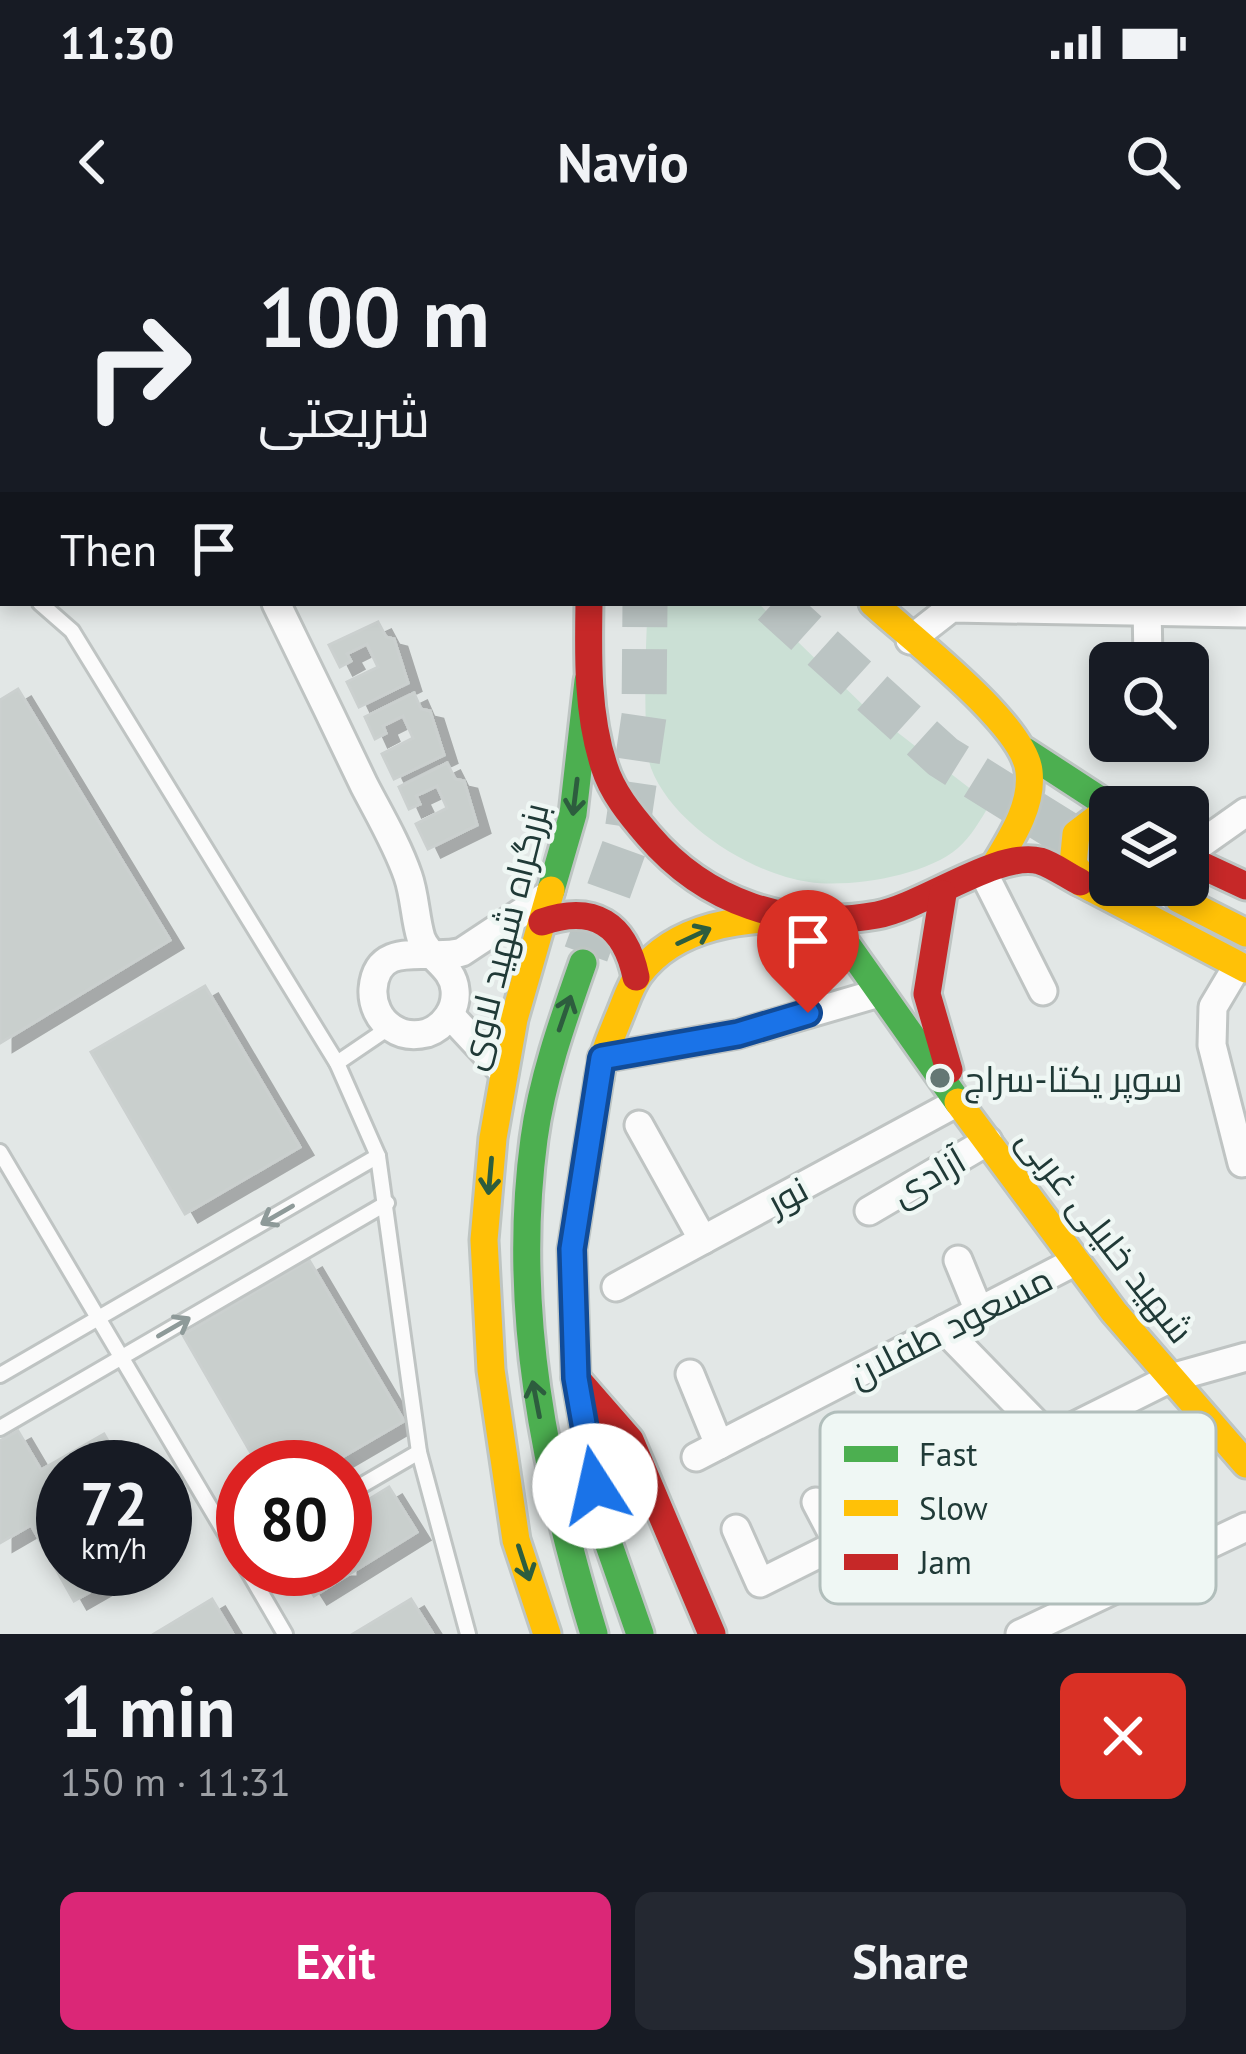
<!DOCTYPE html>
<html lang="en">
<head>
<meta charset="utf-8">
<style>
  :root { --surface:#171b24; --page:#242831; --text:#f1f3f6; --muted:#9ea1a6; --accent:#db2777 }
  body { margin:0; font-family:"PT Sans",Cairo,sans-serif; background:var(--page); color:var(--text); height:100vh; display:flex; flex-direction:column; font-size:45px; white-space:nowrap }
  * { box-sizing:border-box; margin:0 }
  p { font-size:39px; color:var(--muted) }
  .icon { flex:none; width:66px; height:66px; fill:none; stroke:currentColor; stroke-width:2; stroke-linecap:round; stroke-linejoin:round }
  .map { position:relative; height:1394px; overflow:hidden }
  .panel { display:flex; flex-direction:column; background:var(--surface); flex:1 }
  .panel>* { flex:none }
  .top-card { position:absolute; left:0px; top:0px; width:1248px; height:366px; box-shadow:0 6px 18px #0003; background:#171b24; color:var(--text); overflow:hidden }
  .buttons { position:absolute; left:1089px; top:402px; display:grid; gap:24px }
  .buttons a { display:grid; place-items:center; width:120px; height:120px; border-radius:18px; background:var(--surface); box-shadow:0 6px 18px #0003; font-size:60px }
  .speed { position:absolute; left:36px; top:1200px; display:flex; gap:24px; font-size:60px; font-weight:700; text-align:center }
  .speed>* { display:grid; place-content:center; width:156px; height:156px; border-radius:50%; background:var(--surface); box-shadow:0 6px 18px #0003; line-height:1 }
  .speed small { font-size:30px; font-weight:400 }
  .speed .limit { border:18px solid #d22; background:#fff; color:#111 }
  .pin { position:absolute; display:grid; place-items:center; width:102px; height:102px; color:#fff; margin:-123px -51px; border-radius:50% 50% 50% 0; rotate:-45deg; box-shadow:0 0 12px #0007 }
  .pin .icon { rotate:45deg }
  .me { position:absolute; width:132px; margin:-66px; rotate:350deg; stroke-linejoin:round; filter:drop-shadow(0 0 9px #0008) }
  .turn { display:flex; align-items:center; gap:42px; height:252px; padding:0 60px; font-size:54px }
  .turn .icon { width:156px; height:156px; stroke-width:2.5 }
  .turn b { display:block; font-size:84px; line-height:102px }
  .then { display:flex; align-items:center; height:114px; padding:0 60px; background:#0003; gap:24px; font-size:45px }
  .round { display:grid; place-items:center; flex:none; width:126px; height:126px; border-radius:18px; background:var(--page) }
  .overview { display:flex; align-items:center; justify-content:space-between; height:204px; padding:0 60px }
  h1 { font-size:72px; font-weight:700; line-height:90px }
  .primary-button { display:flex; gap:24px; margin-top:auto; padding:24px 60px }
  .primary-button a { flex:1; height:138px; border-radius:18px; background:var(--accent); color:#fff; font-size:48px; font-weight:700; line-height:138px; text-align:center }
  .primary-button a+a { background:var(--page); color:var(--text) }
  .status { display:flex; justify-content:space-between; align-items:center; height:84px; padding:0 60px; background:var(--surface); direction:ltr }
  .status svg { height:33px; fill:currentColor }
  header { display:flex; justify-content:space-between; align-items:center; height:156px; padding:0 60px; background:var(--surface); font-size:54px; font-weight:700 }
  .map>svg:first-child { display:block }
  .green { fill:#cbe0d5 }
  .building { fill:#c9cfcd; stroke:#cbd0cf; stroke-width:3; filter:url(#shadow) }
  .lines { fill:none; stroke-linecap:round; stroke-linejoin:round }
  .primary-tunnel { stroke:#bbc4c3; stroke-width:45; stroke-dasharray:45 22; stroke-linecap:butt }
  .lane-casing { stroke:#bfc4c3; stroke-width:20 }
  .street-casing { stroke:#bfc4c3; stroke-width:33 }
  .fast-casing { stroke:#bec5c3; stroke-width:33 }
  .slow-casing { stroke:#bec5c3; stroke-width:33 }
  .jam-casing { stroke:#bec5c3; stroke-width:33 }
  .lane { stroke:#fbfbfb; stroke-width:14 }
  .street { stroke:#fbfbfb; stroke-width:27 }
  .fast { stroke:#4caf50; stroke-width:27 }
  .slow { stroke:#ffc107; stroke-width:27 }
  .jam { stroke:#c62828; stroke-width:27 }
  .oneway { stroke:#2d5d3e }
  .oneway2 { stroke:#8e9a99 }
  .route-casing { stroke:#114b97; stroke-width:30 }
  .route { stroke:#1a73e8; stroke-width:21 }
  .poi-dot { fill:#647774; stroke:#eff7f4; stroke-width:4.5 }
  .labels { text-anchor:middle; dominant-baseline:central; stroke-width:9; stroke-linejoin:round; paint-order:stroke }
  .street-label { font-size:36px; fill:#203a37; stroke:#eff7f4 }
  .poi-label { font-size:36px; fill:#203a37; stroke:#eff7f4; text-anchor:start }
  .key { fill:#eff7f4; stroke:#b1bebb; stroke-width:3 }
  .key-label { font-size:33px; fill:#203a37 }
</style>
</head>
<body>
<div class="status"><b>11:30</b><svg viewBox="0 0 49 12"><path d="M0 12V9h3v3zM5 12V6h3v6zM10 12V3h3v9zM15 12V0h3v12zM26 1h20v11H26zM47 4h2v5h-2z"/></svg></div>
<header><svg class="icon" aria-label="back" viewBox="0 0 24 24"><path d="M15 5l-7 7 7 7"/></svg>Navio<svg class="icon" aria-label="search" viewBox="0 0 24 24"><circle cx="10" cy="10" r="6"/><path d="M15 15l6 6"/></svg></header>
<div class="map">
<svg width="1246" height="1394" viewBox="0 0 1246 1394">
  <defs>
    <filter id="shadow"><feDropShadow dx="13" dy="8" stdDeviation="0" flood-color="#0004"/></filter>
  </defs>
  <rect width="100%" height="100%" fill="#e2e7e6"/>
  <path class="green" d="M 648,363 L 758,363 L 866,468 L 990,564 C 981,579 971,597 958,608 C 926,636 850,648 809,642 C 751,634 672,584 651,528 C 642,503 646,394 648,363 Z"/>
  <g class="building">
    <polygon points="378,382 386,397 394,399 408,443 359,467 347,442 378,427 367,404 347,414 351,421 340,427 329,405"/>
    <polygon points="18,449 170,700 0,803 0,460"/>
    <polygon points="414,453 421,469 430,471 444,515 394,539 382,514 413,498 403,476 383,486 386,493 375,499 365,477"/>
    <polygon points="447,523 455,539 464,541 477,585 428,609 416,584 447,568 437,546 416,556 420,564 409,569 399,547"/>
    <polygon points="205,746 300,907 185,974 91,812"/>
    <polygon points="309,1020 404,1181 325,1227 259,1227 183,1095"/>
    <polygon points="18,1191 41,1230 104,1194 123,1227 63,1227 63,1329 130,1329 74,1361 31,1285 0,1303 0,1201"/>
    <polygon points="389,1247 417,1292 314,1356 297,1329 345,1329 345,1274"/>
    <polygon points="212,1359 233,1394 154,1394"/>
    <polygon points="411,1359 433,1394 353,1394"/>
  </g>
  <g class="lines">
    <g class="primary-tunnel">
      <polyline points="537,0 538,3"/>
      <polyline points="773,363 943,517 1110,621"/>
      <polyline points="586,714 625,605 644,476 645,363"/>
    </g>
    <defs>
      <g id="lane">
        <polyline points="0,328 3,330"/>
        <polyline points="40,363 72,391 337,823 378,916 419,1212 468,1394"/>
        <polyline points="337,823 390,787"/>
        <polyline points="0,912 243,1323"/>
        <polyline points="0,1135 378,916"/>
        <polyline points="0,1188 387,963"/>
        <polyline points="345,1255 419,1212"/>
        <polyline points="247,1329 285,1394"/>
      </g>
      <g id="street">
        <polyline points="100,0 102,3"/>
        <polyline points="246,0 248,3"/>
        <polyline points="346,3 352,0"/>
        <path d="M 276,363 C 306,424 335,484 364,545 C 379,574 397,604 408,636 C 415,656 415,679 421,698 C 429,719 453,726 455,750 C 457,769 444,787 427,793 C 415,796 402,795 392,788 C 379,780 372,764 373,749 C 377,697 431,722 462,712 L 548,655"/>
        <polyline points="1147,363 1148,423"/>
        <polyline points="910,400 951,368 1246,373"/>
        <polyline points="1188,613 1246,572"/>
        <polyline points="983,632 1043,751"/>
        <polyline points="1238,725 1213,767 1212,805 1242,923"/>
        <polyline points="450,775 504,833"/>
        <polyline points="602,818 738,794 879,753"/>
        <polyline points="639,885 703,1000"/>
        <polyline points="869,971 988,901"/>
        <polyline points="958,1020 979,1071"/>
        <polyline points="616,1047 958,862"/>
        <polyline points="944,1089 1051,1199 1067,1232"/>
        <polyline points="690,1134 719,1205"/>
        <polyline points="696,1217 1076,1021"/>
        <polyline points="886,1227 907,1270"/>
        <polyline points="816,1262 838,1304"/>
        <polyline points="736,1289 760,1343 1171,1138 1246,1117"/>
        <polyline points="1020,1394 1246,1287"/>
      </g>
      <g id="fast">
        <polyline points="1025,511 1111,567"/>
        <polyline points="551,650 573,574 588,441"/>
        <polyline points="828,678 958,862"/>
        <path d="M 583,723 C 563,780 542,839 534,899 C 511,1068 545,1233 594,1394"/>
        <polyline points="599,839 572,1009 576,1138 601,1282 640,1394"/>
      </g>
      <g id="slow">
        <polyline points="479,0 480,3"/>
        <path d="M 873,363 C 910,397 1024,484 1029,531 C 1033,565 1012,597 995,625"/>
        <polyline points="1080,642 1246,729"/>
        <polyline points="1092,648 1073,624 1076,594 1101,575 1110,577"/>
        <polyline points="1179,659 1246,693"/>
        <path d="M 599,839 C 602,816 611,797 619,777 C 625,763 630,746 639,734 C 676,684 744,678 801,677"/>
        <polyline points="958,862 1114,1072 1246,1224"/>
        <polyline points="547,1394 516,1300 491,1130 484,1000 493,898 514,779 551,650"/>
      </g>
      <g id="jam">
        <polyline points="578,0 580,3"/>
        <path d="M 589,363 C 588,417 587,474 604,526 C 612,552 630,574 648,595 C 705,662 789,691 877,675 C 924,666 998,610 1040,621 C 1053,625 1068,636 1080,642"/>
        <polyline points="1188,619 1246,646"/>
        <polyline points="943,654 927,754 949,830"/>
        <path d="M 542,682 C 594,664 625,684 636,737"/>
        <polyline points="576,1138 630,1200 712,1394"/>
      </g>
    </defs>
    <use href="#lane" class="lane-casing"/>
    <use href="#street" class="street-casing"/>
    <use href="#fast" class="fast-casing"/>
    <use href="#slow" class="slow-casing"/>
    <use href="#jam" class="jam-casing"/>
    <use href="#lane" class="lane"/>
    <use href="#street" class="street"/>
    <use href="#fast" class="fast"/>
    <use href="#slow" class="slow"/>
    <use href="#jam" class="jam"/>
  </g>
  <defs><path id="oneway-shaft" d="M-6 0H5M1.5-3L5.5 0L1.5 3" fill="none" stroke-width="1.6" stroke-linecap="round" stroke-linejoin="round" transform="scale(3)"/></defs>
  <g class="oneway">
    <use href="#oneway-shaft" transform="translate(575 557) rotate(97)"/>
    <use href="#oneway-shaft" transform="translate(694 696) rotate(-25)"/>
    <use href="#oneway-shaft" transform="translate(565 773) rotate(-71)"/>
    <use href="#oneway-shaft" transform="translate(490 936) rotate(95)"/>
    <use href="#oneway-shaft" transform="translate(536 1159) rotate(-101)"/>
    <use href="#oneway-shaft" transform="translate(524 1323) rotate(72)"/>
  </g>
  <g class="oneway2">
    <use href="#oneway-shaft" transform="translate(277 975) rotate(150)"/>
    <use href="#oneway-shaft" transform="translate(174 1087) rotate(-30)"/>
  </g>
  <g class="lines">
    <defs>
      <polyline id="route" points="595,1246 576,1138 572,1009 602,818 738,794 808,773"/>
    </defs>
    <use href="#route" class="route-casing"/>
    <use href="#route" class="route"/>
  </g>
  <circle class="poi-dot" cx="940" cy="838" r="12"/>
  <g class="labels">
    <g class="street-label">
      <text transform="translate(503 696) rotate(-76)">بزرگراه شهید لاوی</text>
      <text transform="translate(928 936) rotate(-30)">آزادی</text>
      <text transform="translate(787 955) rotate(-28)">نور</text>
      <text transform="translate(1106 995) rotate(52)">شهید خلیلی غربی</text>
      <text transform="translate(950 1086) rotate(-27)">مسعود طفلان</text>
    </g>
    <g class="poi-label">
      <text x="964" y="838">سوپر یکتا-سراج</text>
    </g>
  </g>
  <rect x="820" y="1172" width="396" height="192" rx="18" class="key"/>
  <rect x="844" y="1206" width="54" height="16" fill="#4caf50"/>
  <rect x="844" y="1260" width="54" height="16" fill="#ffc107"/>
  <rect x="844" y="1314" width="54" height="16" fill="#c62828"/>
  <g class="key-label">
    <text x="919" y="1226">Fast</text>
    <text x="919" y="1280">Slow</text>
    <text x="919" y="1334">Jam</text>
  </g>
</svg>
<div class="buttons">
<a><svg class="icon" aria-label="search" viewBox="0 0 24 24"><circle cx="10" cy="10" r="6"/><path d="M15 15l6 6"/></svg></a>
<a><svg class="icon" aria-label="layers" viewBox="0 0 24 24"><path d="M12 4l9 5-9 5-9-5zM3 14l9 5 9-5"/></svg></a>
</div>
<div class="speed"><div>72<small>km/h</small></div><div class="limit">80</div></div>
<div class="pin" style="left:808px;top:773px;background:#d93025"><svg class="icon" aria-label="arrive" viewBox="0 0 24 24"><path d="M6 21V4h12l-3 4 3 4H6"/></svg></div>
<svg class="me" style="left:595px;top:1246px" viewBox="-20 -20 40 40"><circle r="19" fill="#fff"/><path d="M0-13L10 11 0 6-10 11z" fill="#1a73e8"/></svg>
<div class="top-card">
<div class="turn"><svg class="icon" aria-label="right" viewBox="0 0 24 24"><path d="M7 20v-9h11M14 6l5 5-5 5"/></svg><div><b>100 m</b>شریعتی</div></div>
<div class="then">Then<svg class="icon" aria-label="arrive" viewBox="0 0 24 24"><path d="M6 21V4h12l-3 4 3 4H6"/></svg></div>
</div>
</div>
<section class="panel">
<div class="overview"><div><h1>1 min</h1><p>150 m · 11:31</p></div><a class="round" style="background:#d93025;color:#fff"><svg class="icon" aria-label="close" viewBox="0 0 24 24"><path d="M6 6l12 12M18 6L6 18"/></svg></a></div>
<div class="primary-button"><a>Exit</a><a>Share</a></div>
</section>
</body>
</html>
